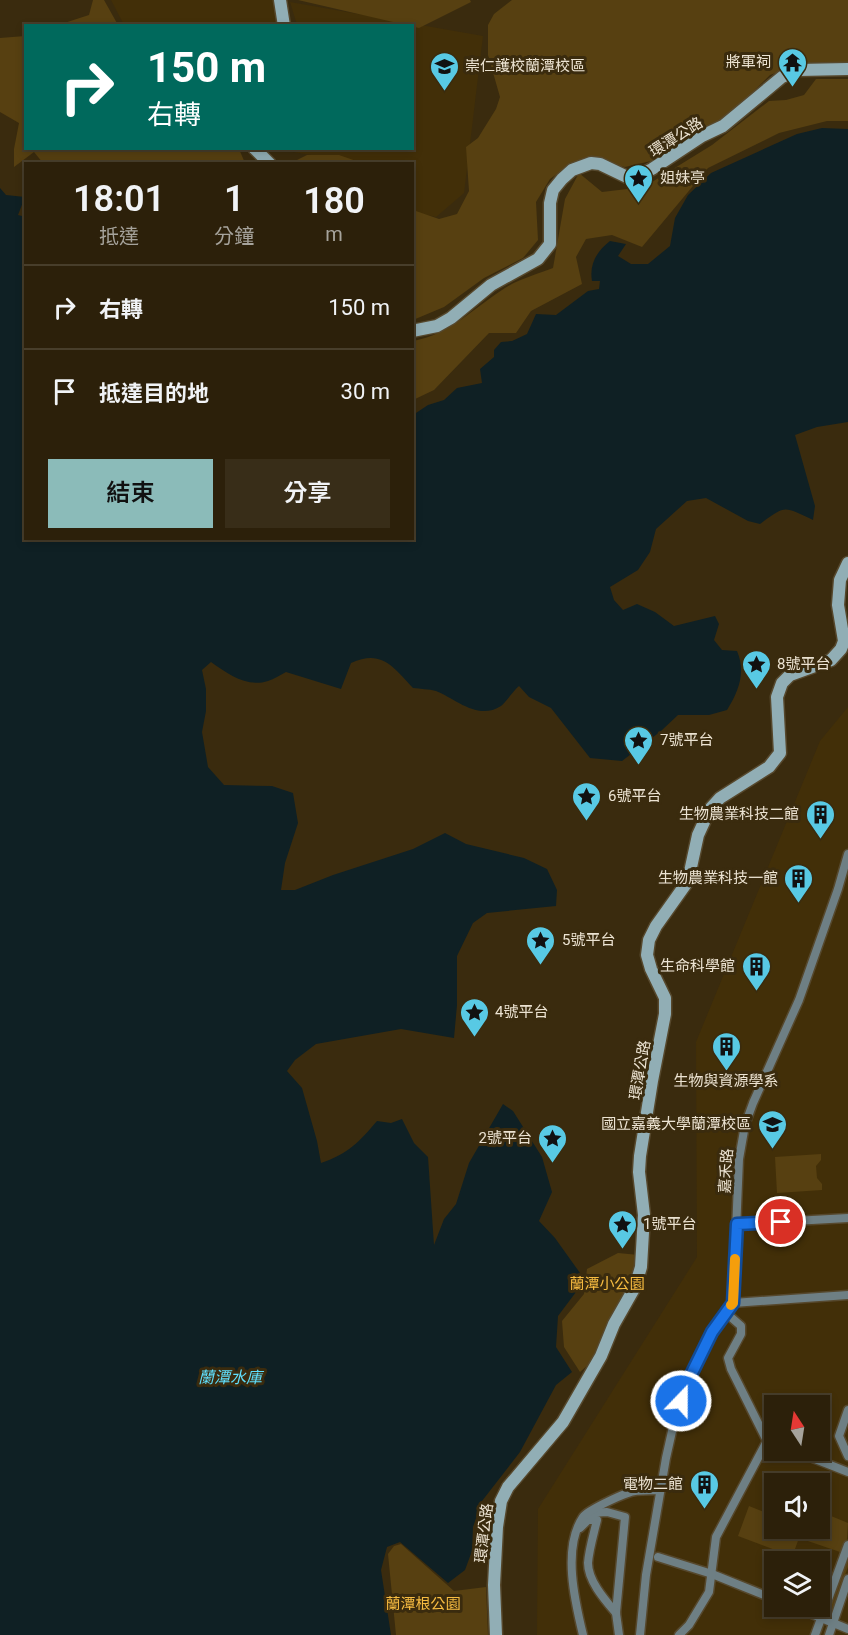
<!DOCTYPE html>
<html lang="zh-TW">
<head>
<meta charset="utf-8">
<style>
  :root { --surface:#2c200a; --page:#382d18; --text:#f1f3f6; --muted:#a6a39c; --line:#483e2b; --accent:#8bbbb9 }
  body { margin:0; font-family:Roboto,"Noto Sans TC",sans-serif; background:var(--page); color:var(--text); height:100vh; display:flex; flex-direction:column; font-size:22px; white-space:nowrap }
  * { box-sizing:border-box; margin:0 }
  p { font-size:20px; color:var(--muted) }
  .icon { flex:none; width:33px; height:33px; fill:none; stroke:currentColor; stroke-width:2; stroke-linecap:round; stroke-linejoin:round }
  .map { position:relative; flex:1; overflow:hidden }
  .sheet { position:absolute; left:24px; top:162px; width:390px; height:378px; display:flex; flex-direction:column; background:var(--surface); border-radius:0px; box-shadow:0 3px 9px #0003,0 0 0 2px var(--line) }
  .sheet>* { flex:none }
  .top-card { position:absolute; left:24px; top:24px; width:390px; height:126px; border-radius:0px; box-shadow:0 3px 9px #0003,0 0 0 2px var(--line); background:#00695c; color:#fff; overflow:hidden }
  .needle { width:39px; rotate:348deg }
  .fabs { position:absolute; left:764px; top:1395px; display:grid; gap:12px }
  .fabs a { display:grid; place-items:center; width:66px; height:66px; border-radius:0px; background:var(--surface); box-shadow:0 3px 9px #0003,0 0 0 2px var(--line); font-size:30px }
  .pin { position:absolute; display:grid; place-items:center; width:51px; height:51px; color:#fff; margin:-26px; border:3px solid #fff; border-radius:50%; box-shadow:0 2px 6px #0007 }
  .me { position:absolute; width:66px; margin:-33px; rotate:22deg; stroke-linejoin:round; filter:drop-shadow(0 0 4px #0008) }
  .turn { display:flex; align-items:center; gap:21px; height:126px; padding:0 24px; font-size:27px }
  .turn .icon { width:78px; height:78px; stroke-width:2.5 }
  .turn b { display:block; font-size:42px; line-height:51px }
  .eta { display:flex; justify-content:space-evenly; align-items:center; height:102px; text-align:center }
  .eta b { font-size:36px; font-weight:600; line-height:42px }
  .cta { display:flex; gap:12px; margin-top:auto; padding:12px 24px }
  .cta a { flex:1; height:69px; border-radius:0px; background:var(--accent); color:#111; font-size:24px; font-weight:600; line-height:69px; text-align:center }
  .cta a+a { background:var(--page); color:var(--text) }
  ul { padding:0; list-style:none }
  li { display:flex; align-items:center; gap:18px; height:84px; padding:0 24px; border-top:2px solid var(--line) }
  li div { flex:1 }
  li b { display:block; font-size:22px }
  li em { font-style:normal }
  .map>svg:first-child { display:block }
  .built { fill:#422f08; fill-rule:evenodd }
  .green { fill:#574011 }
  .water { fill:#0f2024 }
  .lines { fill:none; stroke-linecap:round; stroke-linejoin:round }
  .street-casing { stroke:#56482d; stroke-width:11 }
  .secondary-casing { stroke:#56482d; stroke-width:15 }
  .street { stroke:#6e7f84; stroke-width:8 }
  .secondary { stroke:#91aeb5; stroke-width:12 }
  .route-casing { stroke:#114b97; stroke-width:15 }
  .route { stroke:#1a73e8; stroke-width:10 }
  .slow { stroke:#f59e0b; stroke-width:10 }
  .labels { text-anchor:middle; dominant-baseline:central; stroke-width:6; stroke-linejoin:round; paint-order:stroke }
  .poi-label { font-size:15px; fill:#ece3d2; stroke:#3a2b0e; text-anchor:start }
  .street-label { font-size:15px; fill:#ece3d2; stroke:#3a2b0e }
  .park-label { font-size:15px; fill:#f7bc41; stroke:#3a2b0e }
  .water-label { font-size:16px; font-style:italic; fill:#5fdffd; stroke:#3a2b0e }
</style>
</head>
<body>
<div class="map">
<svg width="848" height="1635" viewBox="0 0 848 1635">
  <rect width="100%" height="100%" fill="#3a2b0e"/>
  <g class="built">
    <polygon points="111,0 274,0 279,25 124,25"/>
    <polygon points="290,2 483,36 464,193 436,217 413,212 412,164 355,163 277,149 412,148 412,26 297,25"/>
    <path d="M 848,707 L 848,1635 L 537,1635 L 538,1509 L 697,1257 L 696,1042 L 820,741 ZM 774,1406 L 819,1406 L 819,1450 L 774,1450 ZM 774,1484 L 819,1484 L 819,1528 L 774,1528 ZM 774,1562 L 819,1562 L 819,1606 L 774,1606 Z"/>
  </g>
  <g class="green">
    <polygon points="93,0 104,0 118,25 58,25 89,15"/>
    <polygon points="298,0 470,0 471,2 419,28"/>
    <polygon points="512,0 848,0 848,68 793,67 770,75 726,119 651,161 625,167 588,160 571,164 550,179 536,202 538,240 523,258 484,278 444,307 413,320 413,210 439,219 457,214 469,191 466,147 478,138 496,109 500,97 488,55 488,25 494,14"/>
    <polygon points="25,36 26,148 239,149 245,163 43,163 34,152 14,167 14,149 19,123 0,112 0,38"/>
    <path d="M 816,79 L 848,79 L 848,121 L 827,121 L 779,133 L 708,168 L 642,247 L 612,235 L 586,239 L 576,257 L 582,284 L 531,311 L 516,333 L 489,333 L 434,390 L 413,400 L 413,341 C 449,335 475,307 505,288 C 519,279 538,274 553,268 L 565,199 L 579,173 L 602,192 L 644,187 L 712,145 L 769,101 L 786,100 L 804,95 Z"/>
    <polygon points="307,155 339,155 362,163 291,163"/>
    <polygon points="821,1154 821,1160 816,1166 817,1178 822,1184 822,1190 777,1193 775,1157"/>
    <polygon points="618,1253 639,1255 631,1284 595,1359 580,1372 564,1347 562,1321 584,1294 587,1269"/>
    <polygon points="749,1506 774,1516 774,1528 819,1528 819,1511 848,1523 846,1554 799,1538 795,1549 783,1553 738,1536"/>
    <polygon points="401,1544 454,1591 486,1587 488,1635 396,1635 388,1554 394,1546"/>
    <polygon points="848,1559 848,1567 832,1610 829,1609"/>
  </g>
  <path class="water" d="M 822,128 L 848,129 L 848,422 L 817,427 L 795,435 L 815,506 L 813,520 C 783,506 786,505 760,524 L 748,521 L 706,498 L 687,501 L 656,529 L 650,552 L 638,570 L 610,587 L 614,600 L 623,610 L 637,604 L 655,612 L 674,626 L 715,616 L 719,624 L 714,640 L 722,650 L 737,651 C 746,672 739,691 727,710 L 709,715 L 678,715 L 661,731 L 622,761 L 590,758 L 551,708 L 529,697 L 519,686 C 513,691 506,702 501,706 C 478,721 456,699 436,691 C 429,689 420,689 413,688 C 393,667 382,649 351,663 L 341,689 L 286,672 C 280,675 274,679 268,681 C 247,688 228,674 211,662 L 202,670 L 206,689 L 206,711 L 202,732 L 208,767 L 224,785 L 272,786 L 293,793 L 298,823 L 285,863 L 281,890 L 295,890 L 333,875 L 413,849 L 445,833 L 466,844 L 524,858 L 547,869 L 557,890 L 556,906 L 487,913 L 473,923 L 457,956 L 457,1005 L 454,1038 L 401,1029 L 316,1044 L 295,1060 L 287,1071 L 302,1088 L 317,1141 L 321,1163 C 348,1154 359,1142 377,1121 L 391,1123 L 402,1119 L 414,1143 L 428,1157 L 434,1245 L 444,1219 L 456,1204 L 469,1163 L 503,1104 L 513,1111 L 542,1157 L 552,1192 L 539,1221 L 555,1238 L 585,1280 L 558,1316 L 556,1347 L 572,1372 L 556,1385 L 520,1452 L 482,1501 L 473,1527 L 472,1551 L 465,1570 L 448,1583 L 400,1542 L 387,1547 L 381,1570 L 391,1635 L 0,1635 L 0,188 L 6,195 L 25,197 L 18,215 L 26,217 L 26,538 L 412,538 L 413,415 L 428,405 L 444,400 L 457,388 L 482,383 L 480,369 L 494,357 L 494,350 L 501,342 L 512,341 L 527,334 L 536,314 L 556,315 L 588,291 L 599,289 L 600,281 L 592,281 C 589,264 597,251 610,241 L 626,244 L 618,256 L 631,264 L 648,264 L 670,246 L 675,218 L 688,195 L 711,173 L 797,134 Z"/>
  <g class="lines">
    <defs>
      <g id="street">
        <polyline points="737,1224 848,1218"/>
        <polyline points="733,1303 848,1295"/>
        <polyline points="725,1312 741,1326 741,1334 728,1358 731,1369 767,1441"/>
        <polyline points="848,1410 839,1436 848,1456"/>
        <polyline points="792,1450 848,1472"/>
        <polyline points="591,1513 607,1512 625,1517 616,1613 619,1635"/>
        <path d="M 580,1528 L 588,1520 L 597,1520 C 594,1533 589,1549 588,1563 C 588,1581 605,1600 616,1613"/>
        <polyline points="658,1557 712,1574 774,1599"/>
        <polyline points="792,1606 848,1629"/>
        <path d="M 583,1635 C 575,1602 562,1548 583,1517 C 588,1510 619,1496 628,1493 C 637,1489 650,1491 660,1490"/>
        <polyline points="640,1635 646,1575 666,1458 675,1418 686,1385 712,1332 733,1303 739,1159 745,1125 753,1103 799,1000 838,889 848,854"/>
        <polyline points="679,1635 689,1625 709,1592 716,1537 767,1441 774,1444"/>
        <polyline points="815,1635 848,1545"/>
        <polyline points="829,1635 848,1579"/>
      </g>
      <g id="secondary">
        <polyline points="280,0 284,26"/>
        <polyline points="254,148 270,164"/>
        <polyline points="412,331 437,326 451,318 491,285 538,259 550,244 550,203 553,190 562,179 572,170 591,163 600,164 627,177 640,175 652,169 702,136 723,126 782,77 798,70 848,69"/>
        <polyline points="496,1635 494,1585 497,1527 501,1501 508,1487 563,1422 601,1356 614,1324 635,1287 641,1267 644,1215 639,1172 640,1156 652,1081 665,1014 665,998 651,969 647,955 649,940 656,926 688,881 698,835 710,809 720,798 769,767 780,753 777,697 782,683 790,675 831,660 841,649 844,641 838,605 840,580 848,563"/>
      </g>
    </defs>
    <use href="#street" class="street-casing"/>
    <use href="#secondary" class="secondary-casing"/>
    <use href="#street" class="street"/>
    <use href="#secondary" class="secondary"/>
  </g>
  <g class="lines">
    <defs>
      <polyline id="route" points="681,1401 686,1385 712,1332 733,1303 737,1224 781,1222"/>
    </defs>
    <use href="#route" class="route-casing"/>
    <use href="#route" class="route"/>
    <polyline class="slow" points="731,1305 733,1303 735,1259"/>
  </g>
  <defs>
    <symbol id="temple-pin" viewBox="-11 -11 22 30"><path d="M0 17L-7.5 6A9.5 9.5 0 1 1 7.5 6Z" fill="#58c9e4" stroke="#3a2b0e"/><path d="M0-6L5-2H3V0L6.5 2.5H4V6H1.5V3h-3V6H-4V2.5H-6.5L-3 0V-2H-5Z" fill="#111"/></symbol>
    <symbol id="university-pin" viewBox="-11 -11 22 30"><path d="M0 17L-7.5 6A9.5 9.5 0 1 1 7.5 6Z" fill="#58c9e4" stroke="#3a2b0e"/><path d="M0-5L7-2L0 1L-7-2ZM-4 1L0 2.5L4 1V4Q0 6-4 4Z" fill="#111"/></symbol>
    <symbol id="sight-pin" viewBox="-11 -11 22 30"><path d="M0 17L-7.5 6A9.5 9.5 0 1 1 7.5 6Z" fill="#58c9e4" stroke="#3a2b0e"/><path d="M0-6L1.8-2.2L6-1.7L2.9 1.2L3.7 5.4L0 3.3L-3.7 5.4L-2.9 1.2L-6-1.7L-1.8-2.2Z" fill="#111"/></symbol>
    <symbol id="building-pin" viewBox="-11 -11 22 30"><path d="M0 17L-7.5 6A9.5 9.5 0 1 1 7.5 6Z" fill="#58c9e4" stroke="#3a2b0e"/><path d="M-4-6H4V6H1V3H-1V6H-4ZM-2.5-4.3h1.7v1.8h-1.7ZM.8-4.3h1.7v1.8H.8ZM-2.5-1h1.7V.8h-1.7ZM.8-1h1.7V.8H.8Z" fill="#111"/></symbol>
  </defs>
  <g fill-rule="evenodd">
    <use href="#temple-pin" x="776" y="46" width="33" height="45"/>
    <use href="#university-pin" x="428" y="50" width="33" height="45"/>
    <use href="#sight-pin" x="622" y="162" width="33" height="45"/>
    <use href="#sight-pin" x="740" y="648" width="33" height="45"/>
    <use href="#sight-pin" x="622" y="724" width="33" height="45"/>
    <use href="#sight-pin" x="570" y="780" width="33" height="45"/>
    <use href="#building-pin" x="804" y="798" width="33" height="45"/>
    <use href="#building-pin" x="782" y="862" width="33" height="45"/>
    <use href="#sight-pin" x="524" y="924" width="33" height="45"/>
    <use href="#building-pin" x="740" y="950" width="33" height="45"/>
    <use href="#sight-pin" x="458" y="996" width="33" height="45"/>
    <use href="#building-pin" x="710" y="1030" width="33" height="45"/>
    <use href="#university-pin" x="756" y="1108" width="33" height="45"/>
    <use href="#sight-pin" x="536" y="1122" width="33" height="45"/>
    <use href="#sight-pin" x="606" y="1208" width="33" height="45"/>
    <use href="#building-pin" x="688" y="1468" width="33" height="45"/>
  </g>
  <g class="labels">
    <g class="poi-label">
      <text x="771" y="62" text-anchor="end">將軍祠</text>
      <text x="465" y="66">崇仁護校蘭潭校區</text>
      <text x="660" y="178">姐妹亭</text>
      <text x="777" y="664">8號平台</text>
      <text x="660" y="740">7號平台</text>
      <text x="608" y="796">6號平台</text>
      <text x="799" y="814" text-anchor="end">生物農業科技二館</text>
      <text x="778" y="878" text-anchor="end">生物農業科技一館</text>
      <text x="562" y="940">5號平台</text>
      <text x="735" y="966" text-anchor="end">生命科學館</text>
      <text x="495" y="1012">4號平台</text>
      <text x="726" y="1081" text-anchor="middle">生物與資源學系</text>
      <text x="751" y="1124" text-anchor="end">國立嘉義大學蘭潭校區</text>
      <text x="532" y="1138" text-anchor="end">2號平台</text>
      <text x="643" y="1224">1號平台</text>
      <text x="683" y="1484" text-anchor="end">電物二館</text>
    </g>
    <g class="street-label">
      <text transform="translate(676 137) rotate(-32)">環潭公路</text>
      <text transform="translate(640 1070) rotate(-80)">環潭公路</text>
      <text transform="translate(726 1171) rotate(-86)">嘉禾路</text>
      <text transform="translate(484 1533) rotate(-83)">環潭公路</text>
    </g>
    <g class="park-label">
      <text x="607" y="1284">蘭潭小公園</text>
      <text x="423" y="1604">蘭潭根公園</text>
    </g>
    <g class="water-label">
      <text x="230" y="1377">蘭潭水庫</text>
    </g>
  </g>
</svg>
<div class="fabs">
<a><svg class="needle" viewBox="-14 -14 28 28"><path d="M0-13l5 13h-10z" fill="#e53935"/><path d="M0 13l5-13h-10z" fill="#a6a39c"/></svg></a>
<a><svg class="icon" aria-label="sound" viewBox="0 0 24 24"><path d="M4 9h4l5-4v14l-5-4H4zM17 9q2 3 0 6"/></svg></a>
<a><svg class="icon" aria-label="layers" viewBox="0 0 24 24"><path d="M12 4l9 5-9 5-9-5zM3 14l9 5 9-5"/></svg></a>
</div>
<div class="pin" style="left:781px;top:1222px;background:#d93025"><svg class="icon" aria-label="arrive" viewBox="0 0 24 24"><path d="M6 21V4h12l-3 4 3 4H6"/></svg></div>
<svg class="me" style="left:681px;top:1401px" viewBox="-20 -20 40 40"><circle r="17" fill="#1a73e8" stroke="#fff" stroke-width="3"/><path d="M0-11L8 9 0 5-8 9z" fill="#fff"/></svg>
<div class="top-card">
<div class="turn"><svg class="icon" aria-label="right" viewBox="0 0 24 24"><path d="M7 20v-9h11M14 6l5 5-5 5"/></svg><div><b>150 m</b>右轉</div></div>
</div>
<section class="sheet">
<div class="eta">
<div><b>18:01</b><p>抵達</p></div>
<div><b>1</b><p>分鐘</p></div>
<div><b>180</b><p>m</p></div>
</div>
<ul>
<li><svg class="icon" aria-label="right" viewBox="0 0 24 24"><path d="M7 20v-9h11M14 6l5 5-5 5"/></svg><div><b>右轉</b></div><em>150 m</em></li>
<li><svg class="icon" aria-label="arrive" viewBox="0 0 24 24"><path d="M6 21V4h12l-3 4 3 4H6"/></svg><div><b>抵達目的地</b></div><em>30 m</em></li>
</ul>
<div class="cta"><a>結束</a><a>分享</a></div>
</section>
</div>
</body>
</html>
